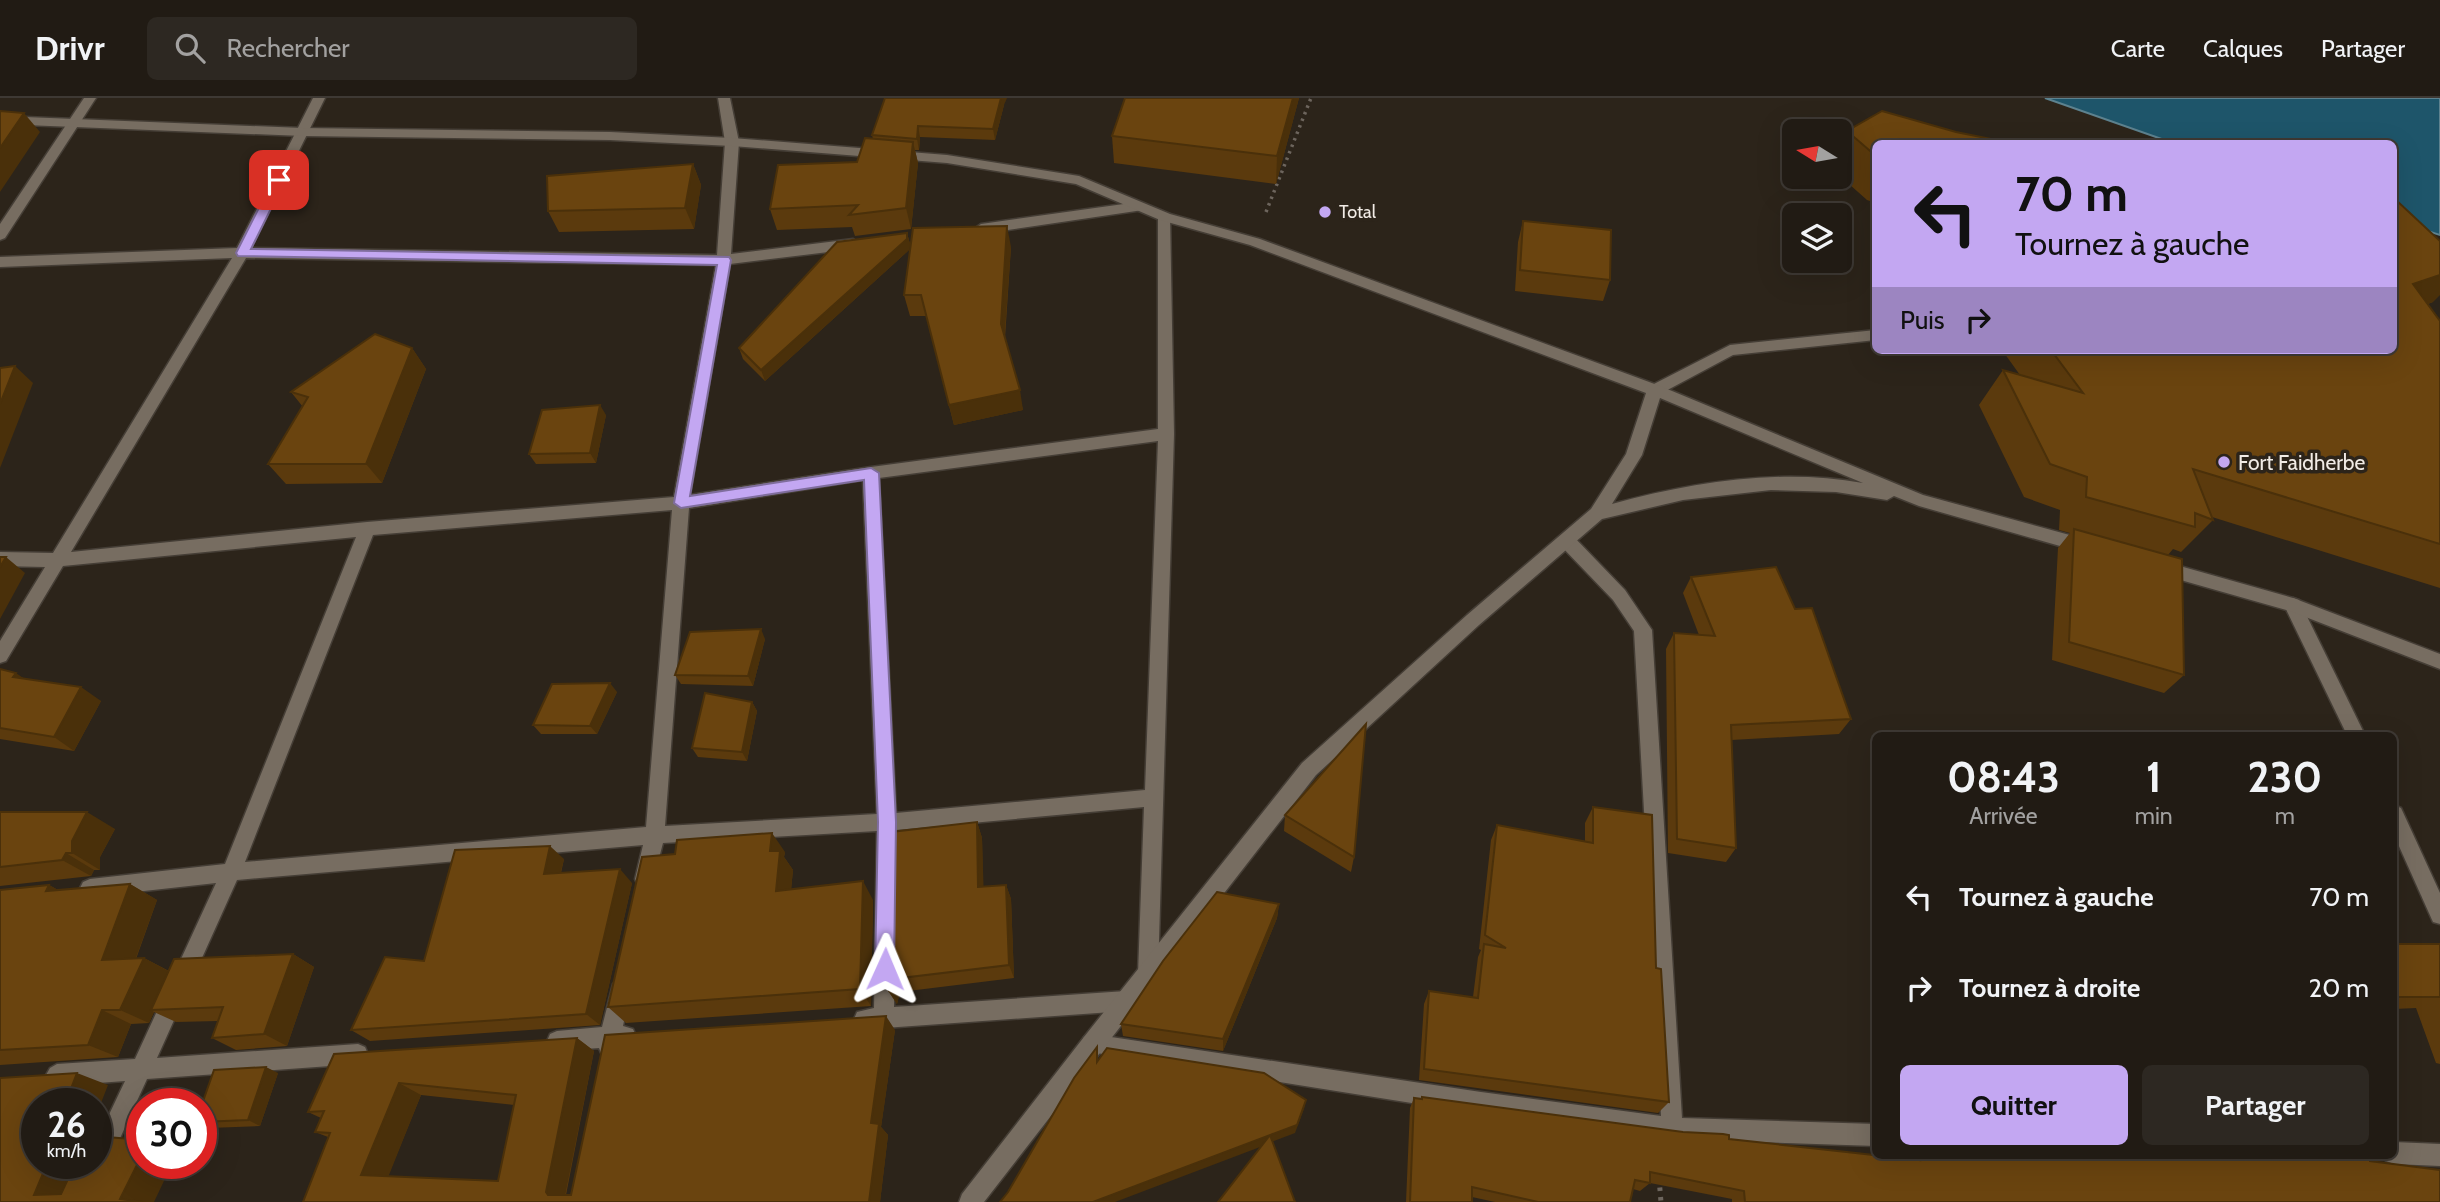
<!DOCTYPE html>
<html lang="fr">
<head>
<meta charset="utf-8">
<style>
  :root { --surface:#211b14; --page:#2d2822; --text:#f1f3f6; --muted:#a2a1a0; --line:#3e3934; --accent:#c3a7f2 }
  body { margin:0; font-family:Cabin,sans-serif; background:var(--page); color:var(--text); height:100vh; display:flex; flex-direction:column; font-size:26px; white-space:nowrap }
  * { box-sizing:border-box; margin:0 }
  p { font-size:23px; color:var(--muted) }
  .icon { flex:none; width:38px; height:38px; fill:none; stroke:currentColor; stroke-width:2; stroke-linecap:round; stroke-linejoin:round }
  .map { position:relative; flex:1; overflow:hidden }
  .side { position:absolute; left:1872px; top:634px; width:525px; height:427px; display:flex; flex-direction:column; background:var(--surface); border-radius:10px; box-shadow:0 7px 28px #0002,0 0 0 2px var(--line) }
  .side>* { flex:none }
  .guide { position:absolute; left:1872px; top:42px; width:525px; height:214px; border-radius:10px; box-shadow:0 7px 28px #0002,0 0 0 2px var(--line); background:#c3a7f2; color:#111; overflow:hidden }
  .needle { width:46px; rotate:281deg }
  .fabs { position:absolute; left:1782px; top:21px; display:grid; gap:14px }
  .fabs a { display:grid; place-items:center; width:70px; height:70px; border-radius:10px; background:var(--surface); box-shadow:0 7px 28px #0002,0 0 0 2px var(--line); font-size:35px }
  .speed { position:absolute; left:21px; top:990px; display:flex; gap:14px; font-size:35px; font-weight:700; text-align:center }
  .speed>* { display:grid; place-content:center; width:91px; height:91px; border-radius:50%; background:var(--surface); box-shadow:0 7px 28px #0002,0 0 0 2px var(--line); line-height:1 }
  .speed small { font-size:18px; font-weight:400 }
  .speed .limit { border:10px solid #d22; background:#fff; color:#111 }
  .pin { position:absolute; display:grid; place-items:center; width:60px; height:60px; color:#fff; margin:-30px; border-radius:14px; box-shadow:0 4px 10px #0006 }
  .me { position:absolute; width:77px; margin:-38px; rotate:1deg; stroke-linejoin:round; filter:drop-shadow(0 0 5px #0008) }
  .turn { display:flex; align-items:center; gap:24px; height:147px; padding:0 28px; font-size:32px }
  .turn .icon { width:91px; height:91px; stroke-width:2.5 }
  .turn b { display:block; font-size:49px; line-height:60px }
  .then { display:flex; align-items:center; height:66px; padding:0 28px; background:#0003; gap:14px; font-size:26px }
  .eta { display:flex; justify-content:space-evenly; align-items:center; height:119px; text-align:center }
  .eta b { font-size:42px; font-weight:800; line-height:49px }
  .primary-button { display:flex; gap:14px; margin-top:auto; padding:14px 28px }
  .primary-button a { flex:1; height:80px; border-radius:10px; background:var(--accent); color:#111; font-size:28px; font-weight:800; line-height:80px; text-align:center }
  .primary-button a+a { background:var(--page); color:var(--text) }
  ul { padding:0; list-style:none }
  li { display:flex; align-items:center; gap:21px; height:91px; padding:0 28px }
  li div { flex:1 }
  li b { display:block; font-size:26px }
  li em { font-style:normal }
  header { display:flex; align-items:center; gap:42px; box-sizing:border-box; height:98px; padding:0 35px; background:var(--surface); border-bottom:2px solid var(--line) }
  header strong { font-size:33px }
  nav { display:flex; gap:38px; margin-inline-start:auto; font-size:24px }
  .search { width:490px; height:63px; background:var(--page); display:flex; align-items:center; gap:18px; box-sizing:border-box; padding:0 24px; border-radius:10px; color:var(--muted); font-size:26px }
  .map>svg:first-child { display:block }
  .water { fill:#1e556a; stroke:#5d828f; stroke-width:2 }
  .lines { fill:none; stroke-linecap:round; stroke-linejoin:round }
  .service-casing { stroke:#453e36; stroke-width:3 }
  .minor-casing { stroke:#453e36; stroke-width:3 }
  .tertiary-casing { stroke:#453e36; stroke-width:3 }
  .path-far1 { stroke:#6d655d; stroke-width:3.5; stroke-dasharray:2.5 4.5; stroke-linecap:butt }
  .path { stroke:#6d655d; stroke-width:5; stroke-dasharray:3.5 6; stroke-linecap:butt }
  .service { fill:#776d61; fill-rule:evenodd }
  .minor { fill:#776d61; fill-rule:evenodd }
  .tertiary { fill:#776d61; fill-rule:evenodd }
  .wall { fill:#5b3a0d; fill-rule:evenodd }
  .shaded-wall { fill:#4a300a }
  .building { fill:#6a440f; stroke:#4a300a; stroke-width:2; fill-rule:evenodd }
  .route { fill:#c3a7f2; stroke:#7f6d9d; stroke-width:2 }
  .poi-dot { fill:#c3a7f2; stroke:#2c241a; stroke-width:2.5 }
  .labels { text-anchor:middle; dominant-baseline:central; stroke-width:7; stroke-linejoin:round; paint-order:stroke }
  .far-poi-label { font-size:18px; fill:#f1ebe5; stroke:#2c241a; text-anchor:start }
  .poi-label { font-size:21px; fill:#f1ebe5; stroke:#2c241a; text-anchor:start }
</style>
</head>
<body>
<header>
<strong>Drivr</strong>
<div class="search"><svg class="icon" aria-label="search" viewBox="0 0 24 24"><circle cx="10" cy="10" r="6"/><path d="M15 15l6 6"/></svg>Rechercher</div>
<nav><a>Carte</a><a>Calques</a><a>Partager</a></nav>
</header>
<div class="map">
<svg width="2440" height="1104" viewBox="0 0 2440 1104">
  <rect width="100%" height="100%" fill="#2c241a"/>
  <polygon class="water" points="2045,0 2440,0 2440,137 2394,122 2394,46 2173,45"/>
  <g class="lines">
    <defs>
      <polygon id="service" points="1876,232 1876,242 1733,257 1660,296 1655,298 1647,292 1650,288 1730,247"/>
      <g id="minor">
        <polygon points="84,0 96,0 5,140 0,142 0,126"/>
        <path d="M 313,0 L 325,0 L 251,150 L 717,157 L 725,44 L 718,0 L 730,0 L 739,44 L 731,156 L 853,141 L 860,146 L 853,151 L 730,166 L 690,397 L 871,369 L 1158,331 L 1158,119 L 1160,116 L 1170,116 L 1174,336 L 1158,876 L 1155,883 L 1148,886 L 1141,883 L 1138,876 L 1144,709 L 896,732 L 894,909 L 1126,893 L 1133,896 L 1136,903 L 1133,910 L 1126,913 L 884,930 L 864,931 L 857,928 L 854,921 L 857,914 L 874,910 L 877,733 L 663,745 L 652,787 L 645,790 L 638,787 L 635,781 L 643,747 L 237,782 L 157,960 L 358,946 L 365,949 L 368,956 L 365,963 L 358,966 L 147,981 L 91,1104 L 69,1104 L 86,1066 L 96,1066 L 96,1044 L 125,983 L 57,988 L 50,984 L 46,977 L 50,970 L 57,966 L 135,961 L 216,785 L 90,799 L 83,796 L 80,790 L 83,784 L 90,781 L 225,766 L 356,439 L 63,468 L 6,563 L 0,565 L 0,543 L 45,469 L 0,468 L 0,454 L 53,455 L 232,160 L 0,169 L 0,159 L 237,150 ZM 246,160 L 716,167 L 674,399 L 367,424 L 71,454 ZM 1158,343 L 1145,692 L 896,715 L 879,380 ZM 863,382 L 877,716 L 665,728 L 689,410 ZM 672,412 L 646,729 L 245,764 L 373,437 Z"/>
        <polygon points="1138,104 1145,109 1143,112 981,136 974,131 981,126"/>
        <polygon points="1567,436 1573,438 1625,492 1652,532 1682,1020 1876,1026 1876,1048 1672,1041 1481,1016 1084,953 1081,946 1084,939 1091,936 1481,994 1661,1018 1634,533 1613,502 1561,448 1559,443 1561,438"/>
        <polygon points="2293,500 2299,502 2365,637 2347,637 2284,507 2287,502"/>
        <polygon points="2394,707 2401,710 2440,795 2440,826 2433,824 2394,737"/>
        <polygon points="620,883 627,886 630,893 623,928 633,931 636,938 633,945 618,949 615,955 608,958 601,955 599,950 557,953 550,950 547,943 550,936 557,933 602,929 613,886"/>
        <polygon points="2394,1044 2440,1046 2440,1068 2394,1066 2386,1063 2384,1057 2394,1057"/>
      </g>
      <g id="tertiary">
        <path d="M 0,18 L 303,30 L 610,34 L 732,40 L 947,57 L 1079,78 L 1170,116 L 1260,141 L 1660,288 L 1923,397 L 2088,442 L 2094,444 L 2096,449 L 2094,454 L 2088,456 L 1919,408 L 1894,398 L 1887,402 L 1836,394 L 1771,392 L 1683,402 L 1602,421 L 1479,527 L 1316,677 L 984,1104 L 959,1104 L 962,1096 L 1084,939 L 1302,665 L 1467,517 L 1591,411 L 1626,356 L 1646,295 L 1250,147 L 1160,122 L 1076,86 L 947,65 L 732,48 L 610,42 L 303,38 L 0,26 ZM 1660,300 L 1863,385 C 1780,370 1693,384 1612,406 L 1642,357 Z"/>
        <polygon points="2162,463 2293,500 2440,556 2440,571 2290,513 2156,475 2154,470 2156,465"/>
      </g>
    </defs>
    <use href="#service" class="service-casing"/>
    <use href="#minor" class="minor-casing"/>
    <use href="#tertiary" class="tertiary-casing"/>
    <polyline class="path-far1" points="1266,114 1311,0"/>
    <polyline class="path" points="1659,1080 1661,1104"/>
    <use href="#service" class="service"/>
    <use href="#minor" class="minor"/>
    <use href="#tertiary" class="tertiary"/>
  </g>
  <g class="wall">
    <polygon points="1125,0 1299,0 1276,86 1114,65 1112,38"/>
    <polygon points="1004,7 995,42 920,39 919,52 915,52 918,65 911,131 855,138 852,129 777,132 770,111 857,64 873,41 872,37"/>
    <polygon points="1847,33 1956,34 1876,46 1876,105 1867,102 1839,77 1839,50"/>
    <polygon points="693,66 701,87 694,131 559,134 548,113"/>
    <polygon points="2394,102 2433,204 2428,206 2440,223 2440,490 2212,419 2213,422 2181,454 2173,451 2168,457 2184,577 2164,595 2052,562 2058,450 2070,435 2059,432 2060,412 2024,399 1979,307 2003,272 2020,277 2002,252 2394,252"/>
    <polygon points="1523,123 1610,182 1603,203 1515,193 1518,144"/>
    <polygon points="907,135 910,146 909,152 765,283 743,261 739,250"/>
    <polygon points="1011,149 1005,240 1023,312 954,327 926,218 910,218 904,197"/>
    <polygon points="412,250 426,271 382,385 286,386 268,366 303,309 291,294"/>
    <polygon points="606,317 596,365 536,366 529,356"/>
    <polygon points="1691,479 1795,511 1851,621 1839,636 1731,642 1736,750 1726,764 1668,755 1666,551 1674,535 1699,537 1683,495"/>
    <polygon points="765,541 753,588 681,586 675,577"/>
    <polygon points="0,571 23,580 101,603 74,653 0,641"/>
    <polygon points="617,594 597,636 541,636 533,627"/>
    <polygon points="752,604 757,613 747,663 698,659 692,650"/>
    <polygon points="1593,709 1656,870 1669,1004 1658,1015 1419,982 1424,906 1429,893 1473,899 1478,859 1481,852 1479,851 1491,742 1497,727 1585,743 1585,725"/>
    <polygon points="0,714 115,731 100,759 100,772 94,772 91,778 0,788"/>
    <polygon points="1285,717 1354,759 1351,774 1284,733"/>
    <polygon points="977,724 982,740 983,789 1006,787 1011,801 1014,880 900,894 897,906 889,894 891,734"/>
    <polygon points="785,754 784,759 793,772 791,792 873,802 871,908 626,925 608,909"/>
    <polygon points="564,761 561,775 632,785 600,927 370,943 351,932 424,863"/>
    <polygon points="130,786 157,802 136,861 144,860 169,873 293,856 314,869 287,948 236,952 212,940 218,923 176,924 154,914 149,925 131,926 118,959 0,967 0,792 49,787 58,792"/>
    <polygon points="1279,806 1277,820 1223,953 1123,938 1121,926"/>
    <polygon points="2394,846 2440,846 2440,966 2436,965 2416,910 2394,911"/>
    <path d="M 895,932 L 881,1029 L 888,1037 L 880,1104 L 303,1104 L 328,1039 L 315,1034 L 321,1020 L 308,1014 L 334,956 L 577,940 L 594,953 L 566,1097 L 571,1097 ZM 421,997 L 514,1007 L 498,1083 L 388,1078 Z"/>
    <polygon points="278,975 260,1028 209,1030 201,1027 201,1009"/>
    <polygon points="1422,999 1729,1041 1902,1060 1901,1057 2068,1057 2069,1062 2370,1063 2440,1104 1732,1104 1732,1101 1650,1085 1640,1093 1633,1091 1630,1104 1495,1104 1472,1099 1472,1104 1406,1104 1410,1010 1414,1000 1421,1001"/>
  </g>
  <g class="shaded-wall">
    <polygon points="1001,0 1007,0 1004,7 995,42 993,31"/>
    <polygon points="1293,0 1299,0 1276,86 1277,58"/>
    <polygon points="24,15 40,34 0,94 0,50"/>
    <polygon points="918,28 920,39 919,52 917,41"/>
    <polygon points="913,44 918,65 911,131 906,110"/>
    <polygon points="693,66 701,87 694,131 685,110"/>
    <polygon points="1007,128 1011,149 1004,246 1001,226"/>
    <polygon points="907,135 910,146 909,152 765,283 761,272"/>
    <polygon points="2440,177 2440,197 2433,204 2394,216 2413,186"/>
    <polygon points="412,250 426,271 382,385 366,366"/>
    <polygon points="15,268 33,285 0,370 0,306"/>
    <polygon points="1020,292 1023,312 954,327 949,307"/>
    <polygon points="600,307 606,317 596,365 590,355"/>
    <polygon points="6,459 25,475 0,521 0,469"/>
    <polygon points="761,531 765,541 753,588 748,578"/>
    <polygon points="16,575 36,589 13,579"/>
    <polygon points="610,585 617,594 597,636 590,628"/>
    <polygon points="81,589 101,603 74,653 54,639"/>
    <polygon points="752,604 757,613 747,663 742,654"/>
    <polygon points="87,714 115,731 100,759 100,772 72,755 72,743"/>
    <polygon points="977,724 982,740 984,804 978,789"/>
    <polygon points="772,735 785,754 784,759 793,772 789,812 776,793 770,753"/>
    <polygon points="550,748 564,761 557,789 544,776"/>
    <polygon points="66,755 94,772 91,778 62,762"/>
    <polygon points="620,771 632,785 600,927 586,916"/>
    <polygon points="863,783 873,802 871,908 860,891"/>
    <polygon points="130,786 157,802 130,876 102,862"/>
    <polygon points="49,787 78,803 46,793"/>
    <polygon points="1006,787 1011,801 1014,880 1009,867"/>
    <polygon points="1279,806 1277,820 1223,953 1223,941"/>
    <polygon points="293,856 314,869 287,948 264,936"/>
    <polygon points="144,860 172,875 151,912 154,914 149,925 120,912"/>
    <polygon points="893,881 900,894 897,906 889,894"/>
    <polygon points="102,912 131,926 118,959 88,947"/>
    <polygon points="886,918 895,932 881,1029 888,1037 880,1104 869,1104 871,1025"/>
    <polygon points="577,940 594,953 564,1103 548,1097 546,1094"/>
    <polygon points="266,969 278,975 260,1028 248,1022"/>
    <polygon points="77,975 108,987 96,1018 96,1006 65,1006"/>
    <polygon points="399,985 421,997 385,1087 361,1077"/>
    <polygon points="1306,1002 1304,1011 1295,1035 1269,1045 1270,1037"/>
    <polygon points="1270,1037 1268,1046 1115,1104 1093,1104"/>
    <polygon points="142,1057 142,1066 172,1066 154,1104 130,1104 120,1101"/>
    <polygon points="47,1066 83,1066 68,1104 34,1097"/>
  </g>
  <g class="building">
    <polygon points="885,0 1001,0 993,31 918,28 917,41 872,37"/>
    <polygon points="1125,0 1293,0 1277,58 1112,38"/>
    <polygon points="0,13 24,15 0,50"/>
    <polygon points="1882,13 1956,34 2016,46 1876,46 1876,58 1847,33"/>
    <polygon points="865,40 913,44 906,110 849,117 858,107 770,111 778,67 857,64"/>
    <polygon points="693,66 685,110 548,113 547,78"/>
    <polygon points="2394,102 2396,102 2440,143 2440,177 2413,186 2440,223 2440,446 2193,371 2213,422 2195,415 2195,429 2086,399 2087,379 2050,366 2003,272 2083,295 2051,252 2394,252"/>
    <polygon points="1523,123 1611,132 1610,182 1520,172"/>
    <polygon points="1007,128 1001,226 1020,292 949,307 921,197 904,197 913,130"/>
    <polygon points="907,135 907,141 761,272 739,250 837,144"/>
    <polygon points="375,236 412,250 366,366 268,366 308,299 291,294"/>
    <polygon points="15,268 0,306 0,270"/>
    <polygon points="600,307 590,355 529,356 542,312"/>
    <polygon points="2074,431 2182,461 2184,577 2069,544"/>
    <polygon points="0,459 6,459 0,469"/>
    <polygon points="1776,469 1795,511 1812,510 1851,621 1731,627 1736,750 1677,741 1674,535 1715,538 1691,479"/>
    <polygon points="761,531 748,578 675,577 690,534"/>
    <polygon points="0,571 16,575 13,579 81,589 54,639 0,630"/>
    <polygon points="610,585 590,628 533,627 552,586"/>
    <polygon points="705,595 752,604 742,654 692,650"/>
    <polygon points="1366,626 1354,759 1285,717"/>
    <polygon points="1593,709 1652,717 1656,870 1661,871 1669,1004 1424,971 1429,893 1478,900 1484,846 1506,850 1485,837 1497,727 1593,745"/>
    <polygon points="0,714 87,714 72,743 72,755 66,755 62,762 0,769"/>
    <polygon points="977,724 978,789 1006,787 1009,867 893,881 889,894 891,734"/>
    <polygon points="772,735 770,753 780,753 776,793 863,783 860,891 608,909 642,759 675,756 677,742"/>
    <polygon points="550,748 544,776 620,771 586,916 351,932 385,859 424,863 455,752"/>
    <polygon points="130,786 102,862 144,860 120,912 102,912 88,947 0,952 0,792 49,787 46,793"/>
    <polygon points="1217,794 1279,806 1223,941 1121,926 1163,863"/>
    <rect x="2394" y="846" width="46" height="53"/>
    <polygon points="293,856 264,936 212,940 223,909 151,912 174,861"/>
    <path d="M 886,918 L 871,1025 L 879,1026 L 869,1104 L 303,1104 L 330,1035 L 315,1034 L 324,1013 L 308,1014 L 334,956 L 577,940 L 546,1094 L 548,1097 L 571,1097 L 605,937 ZM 399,985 L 516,997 L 498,1083 L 361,1077 Z"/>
    <polygon points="1097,949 1097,964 1107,950 1264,975 1306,1002 1297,1027 1270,1037 1295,1104 1218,1104 1270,1037 1093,1104 1000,1104 1008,1094 1074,980"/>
    <polygon points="266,969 248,1022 201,1024 201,1009 214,972"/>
    <polygon points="77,975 65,1006 37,1006 37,1066 47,1066 34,1097 61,1096 75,1066 96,1066 96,1038 142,1042 142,1057 120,1101 142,1104 0,1104 0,980"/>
    <polygon points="1422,999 1683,1034 1723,1036 1729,1037 1729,1041 1920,1062 1919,1057 2068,1057 2069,1062 2114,1057 2369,1057 2370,1063 2440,1072 2440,1104 1745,1104 1744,1093 1650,1074 1650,1085 1635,1082 1630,1104 1538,1104 1472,1089 1472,1104 1410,1104 1414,1000 1422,1001"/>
  </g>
  <polygon class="route" points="279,78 285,82 251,151 729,159 731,162 690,398 871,370 879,375 896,724 894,871 891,877 885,880 878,877 875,871 878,724 864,382 681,410 674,405 717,167 238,158 236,155 273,82"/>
  <g class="poi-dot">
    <circle cx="1325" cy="114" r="7"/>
    <circle cx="2224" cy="364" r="7"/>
  </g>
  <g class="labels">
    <g class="far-poi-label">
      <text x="1339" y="114">Total</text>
    </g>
    <g class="poi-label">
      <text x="2238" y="364">Fort Faidherbe</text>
    </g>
  </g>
</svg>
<div class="fabs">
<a><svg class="needle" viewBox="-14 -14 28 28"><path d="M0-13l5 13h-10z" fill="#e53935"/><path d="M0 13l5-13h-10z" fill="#a2a1a0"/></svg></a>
<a><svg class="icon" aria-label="layers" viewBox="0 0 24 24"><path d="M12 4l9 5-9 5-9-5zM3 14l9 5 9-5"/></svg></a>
</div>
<div class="speed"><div>26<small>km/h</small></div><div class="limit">30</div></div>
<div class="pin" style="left:279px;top:82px;background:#d93025"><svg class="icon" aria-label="arrive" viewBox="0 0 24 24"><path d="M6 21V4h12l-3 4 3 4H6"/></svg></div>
<svg class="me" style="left:885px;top:871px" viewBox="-20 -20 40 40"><path d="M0-17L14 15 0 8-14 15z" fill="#c3a7f2" stroke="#fff" stroke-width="4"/></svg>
<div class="guide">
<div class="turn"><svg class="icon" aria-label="left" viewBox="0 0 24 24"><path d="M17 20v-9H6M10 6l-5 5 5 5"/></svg><div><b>70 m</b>Tournez à gauche</div></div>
<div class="then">Puis<svg class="icon" aria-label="right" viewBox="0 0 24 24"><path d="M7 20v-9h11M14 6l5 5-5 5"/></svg></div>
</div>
<section class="side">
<div class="eta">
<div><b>08:43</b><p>Arrivée</p></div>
<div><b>1</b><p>min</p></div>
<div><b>230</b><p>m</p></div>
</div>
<ul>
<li><svg class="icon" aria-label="left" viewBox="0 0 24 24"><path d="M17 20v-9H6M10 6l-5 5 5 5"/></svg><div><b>Tournez à gauche</b></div><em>70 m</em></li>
<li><svg class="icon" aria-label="right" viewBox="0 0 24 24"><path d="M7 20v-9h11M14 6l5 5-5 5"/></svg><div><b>Tournez à droite</b></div><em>20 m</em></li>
</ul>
<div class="primary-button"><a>Quitter</a><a>Partager</a></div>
</section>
</div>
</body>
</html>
